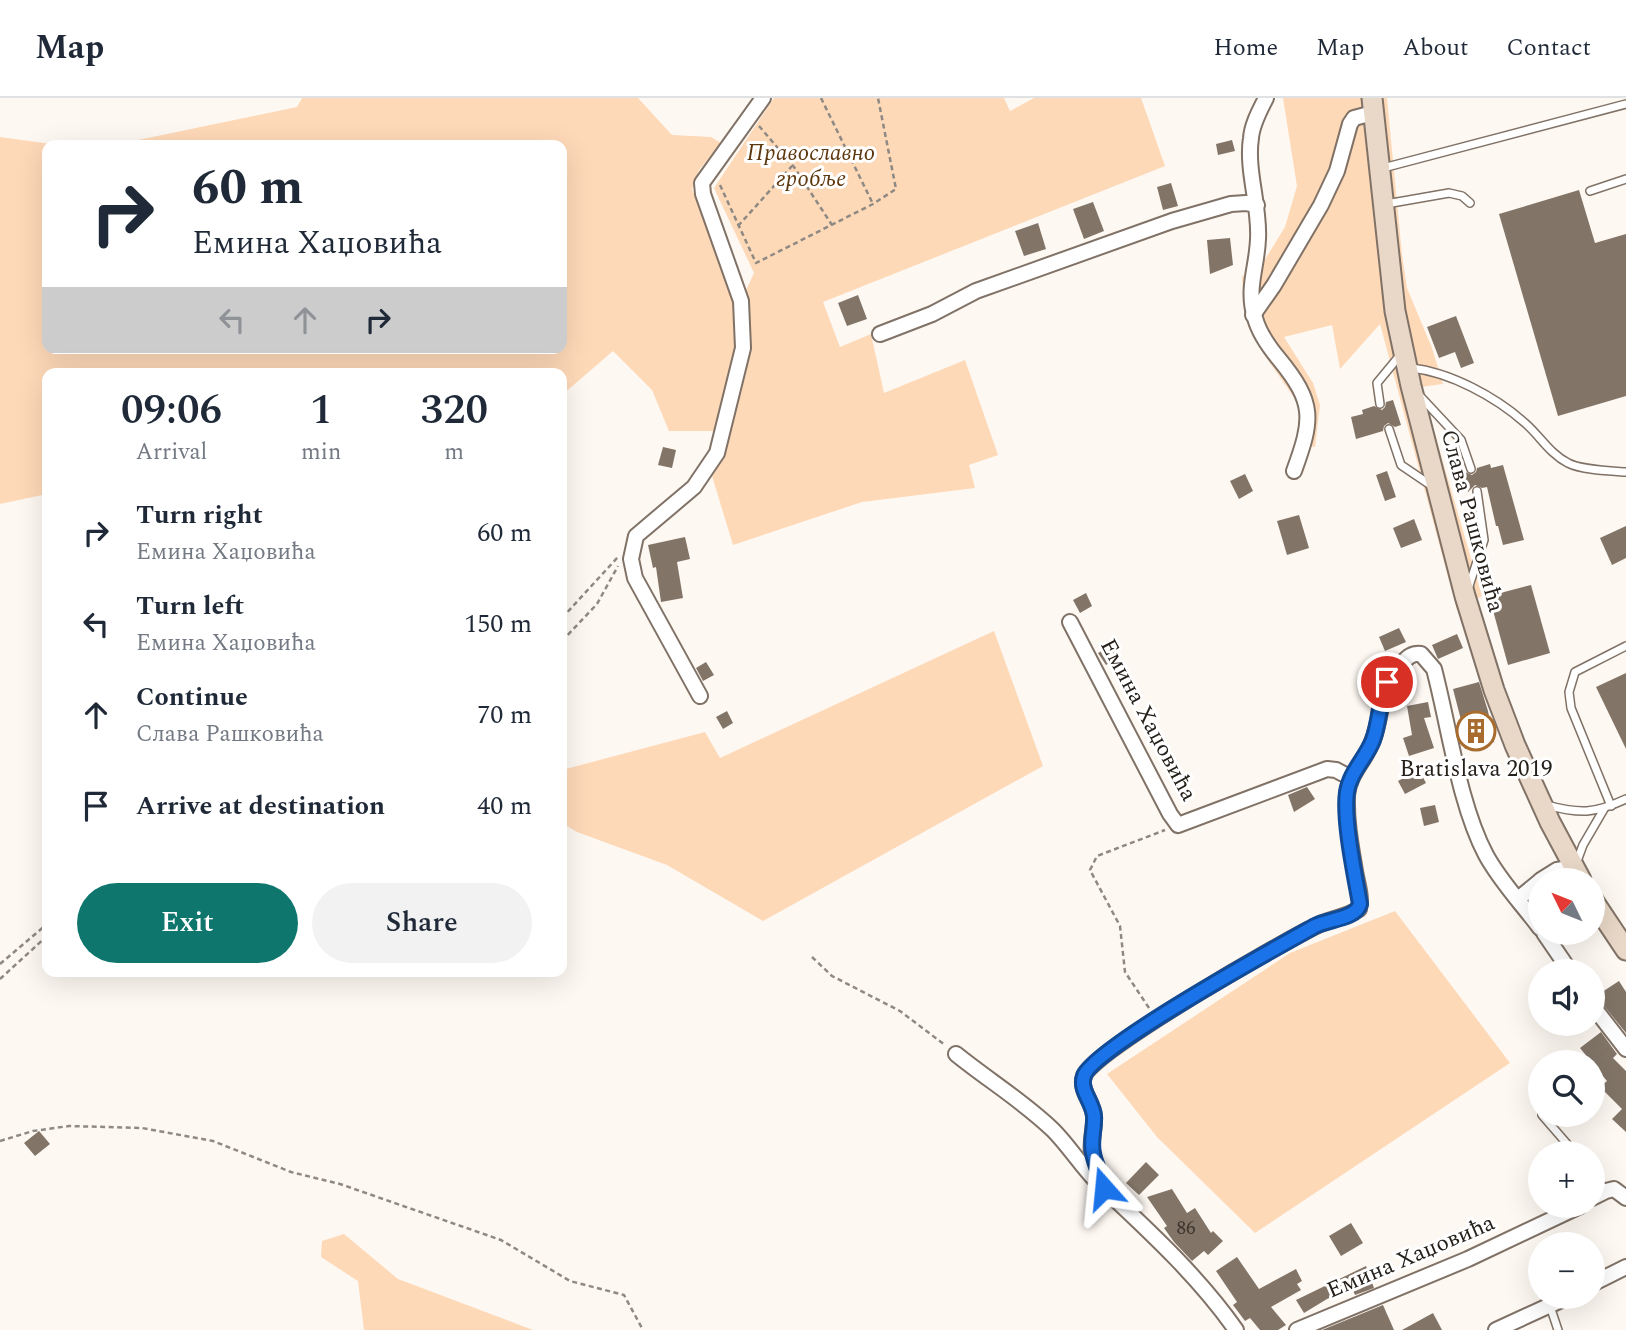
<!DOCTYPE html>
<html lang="en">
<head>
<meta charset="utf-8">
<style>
  :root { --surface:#fff; --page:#f2f2f3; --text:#1f2937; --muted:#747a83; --line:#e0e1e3; --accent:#0f766e }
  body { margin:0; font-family:Spectral,serif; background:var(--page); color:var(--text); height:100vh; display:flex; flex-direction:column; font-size:26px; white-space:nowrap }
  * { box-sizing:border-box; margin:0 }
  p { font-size:23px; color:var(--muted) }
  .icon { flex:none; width:38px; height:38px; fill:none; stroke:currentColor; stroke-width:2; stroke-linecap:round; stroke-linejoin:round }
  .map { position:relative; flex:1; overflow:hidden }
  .drawer { position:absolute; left:42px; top:270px; width:525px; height:609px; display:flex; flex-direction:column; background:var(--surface); border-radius:14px; box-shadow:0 7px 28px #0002 }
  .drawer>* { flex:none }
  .top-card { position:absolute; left:42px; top:42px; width:525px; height:214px; border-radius:14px; box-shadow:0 7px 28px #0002; background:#fff; color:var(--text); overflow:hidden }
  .needle { width:46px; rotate:313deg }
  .fabs { position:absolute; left:1528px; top:770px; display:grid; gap:14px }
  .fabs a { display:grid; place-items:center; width:77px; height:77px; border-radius:50%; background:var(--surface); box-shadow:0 7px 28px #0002; font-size:35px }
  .pin { position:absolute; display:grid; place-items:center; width:60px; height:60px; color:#fff; margin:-30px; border:4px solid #fff; border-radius:50%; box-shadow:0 2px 7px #0007 }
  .me { position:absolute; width:77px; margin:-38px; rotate:342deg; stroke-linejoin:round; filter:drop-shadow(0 0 5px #0008) }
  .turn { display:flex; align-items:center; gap:24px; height:147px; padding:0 35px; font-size:32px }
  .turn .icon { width:91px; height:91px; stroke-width:2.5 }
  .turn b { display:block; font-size:49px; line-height:60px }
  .lanes { display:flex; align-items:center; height:66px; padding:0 35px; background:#0003; justify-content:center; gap:35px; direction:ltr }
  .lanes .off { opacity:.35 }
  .eta { display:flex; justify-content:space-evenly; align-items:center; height:119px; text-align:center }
  .eta b { font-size:42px; font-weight:600; line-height:49px }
  .button { display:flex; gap:14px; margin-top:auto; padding:14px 35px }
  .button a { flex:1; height:80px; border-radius:42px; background:var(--accent); color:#fff; font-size:28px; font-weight:600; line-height:80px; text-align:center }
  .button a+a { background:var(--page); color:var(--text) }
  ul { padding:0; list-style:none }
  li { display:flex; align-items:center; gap:21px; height:91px; padding:0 35px }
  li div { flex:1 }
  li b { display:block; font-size:26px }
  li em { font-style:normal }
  header { display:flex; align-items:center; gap:42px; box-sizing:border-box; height:98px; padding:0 35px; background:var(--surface); border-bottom:2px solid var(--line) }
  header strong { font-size:33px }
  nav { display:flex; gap:38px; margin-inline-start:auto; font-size:24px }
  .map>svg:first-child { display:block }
  .green { fill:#fed9b8 }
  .building { fill:#827568 }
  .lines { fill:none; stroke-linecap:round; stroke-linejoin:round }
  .service-casing { stroke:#807266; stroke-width:10 }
  .minor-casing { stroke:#807266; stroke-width:18 }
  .secondary-casing { stroke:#807266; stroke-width:23 }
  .path { stroke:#8f8983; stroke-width:2.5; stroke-dasharray:5 3.5; stroke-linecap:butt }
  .service { stroke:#fff; stroke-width:7 }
  .minor { stroke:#fff; stroke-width:14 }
  .secondary { stroke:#e9d8c7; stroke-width:19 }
  .route-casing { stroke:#114b97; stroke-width:18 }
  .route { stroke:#1a73e8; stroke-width:12 }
  .labels { text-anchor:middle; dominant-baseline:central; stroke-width:6; stroke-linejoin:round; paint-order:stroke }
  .number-label { font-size:19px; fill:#3d352e }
  .park-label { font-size:23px; font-style:italic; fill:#5d380f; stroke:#fff }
  .street-label { font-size:23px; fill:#26201b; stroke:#fff }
  .poi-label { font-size:23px; fill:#26201b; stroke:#fff }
</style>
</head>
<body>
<header>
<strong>Map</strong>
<nav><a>Home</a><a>Map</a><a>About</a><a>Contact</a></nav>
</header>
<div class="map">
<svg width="1626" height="1232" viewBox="0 0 1626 1232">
  <rect width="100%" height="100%" fill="#fef8f2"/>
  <g class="green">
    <polygon points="302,0 638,0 672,37 711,39 721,45 699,72 692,91 735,204 738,244 718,333 669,333 652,292 613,253 562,297 562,275 47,275 47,396 0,406 0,39 58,47 47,47 47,250 562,250 562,47 114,47 297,9"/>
    <polygon points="774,0 1004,0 1010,13 1034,0 1141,0 1165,68 823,204 840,249 871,236 884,295 965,262 998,357 969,367 975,390 862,404 733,447 709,368 743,245 741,203 754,175 714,90"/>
    <polygon points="1283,0 1387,0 1402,157 1407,190 1432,250 1443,286 1421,289 1482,498 1457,512 1380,226 1340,271 1332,227 1284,239 1313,285 1320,307 1315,349 1299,346 1302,324 1300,308 1263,255 1244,209 1242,178 1256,176 1285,129 1297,88"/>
    <polygon points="994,533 1043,668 763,823 667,767 577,734 562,725 562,672 705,634 720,660"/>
    <polygon points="1395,813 1510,965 1255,1135 1157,1039 1107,976 1290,855"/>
    <polygon points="344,1136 398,1181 533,1232 364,1232 358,1183 321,1159 322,1143"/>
  </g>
  <g class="building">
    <polygon points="1232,42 1235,53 1218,57 1216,46"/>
    <polygon points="1171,85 1178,108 1163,112 1157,89"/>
    <polygon points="1579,92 1595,145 1626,136 1626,298 1558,318 1499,116"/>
    <polygon points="1093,104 1104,133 1084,141 1073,111"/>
    <polygon points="1038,125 1046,151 1024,158 1015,133"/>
    <polygon points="1230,140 1233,167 1210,176 1207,142"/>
    <polygon points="858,197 867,221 847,228 838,205"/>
    <polygon points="1456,218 1474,265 1461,270 1455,254 1439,260 1427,229"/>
    <polygon points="1393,302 1401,327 1395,329 1388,325 1384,328 1383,333 1356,341 1351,319 1363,316 1362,312 1374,308 1382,312 1385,309 1386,304"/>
    <polygon points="663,349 676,352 672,370 658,367"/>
    <polygon points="1490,366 1491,370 1503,367 1524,442 1503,447 1498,428 1496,428 1487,389 1482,390 1475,387 1468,394 1463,373 1472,377 1476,374 1477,370"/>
    <polygon points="1387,373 1396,399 1385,403 1376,377"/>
    <polygon points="1245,376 1253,393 1239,401 1230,383"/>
    <polygon points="1299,417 1309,450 1287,457 1277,423"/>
    <polygon points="1414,421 1422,442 1401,450 1393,430"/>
    <polygon points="1626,428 1626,460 1612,467 1600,440"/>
    <polygon points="685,439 690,461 677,464 683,500 661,504 656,469 653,470 648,447"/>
    <polygon points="1531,487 1550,555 1508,567 1489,498"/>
    <polygon points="1086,495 1092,508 1080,515 1073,502"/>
    <polygon points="1399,530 1406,544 1385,553 1379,539"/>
    <polygon points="1457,536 1463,550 1438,561 1432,547"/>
    <polygon points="1111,548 1118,560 1106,567 1098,555"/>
    <polygon points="706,564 714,577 703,583 696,570"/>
    <polygon points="1626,575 1626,651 1596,589"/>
    <polygon points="1479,584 1488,613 1494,644 1465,651 1459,623 1461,622 1453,591"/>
    <polygon points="1428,604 1431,619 1424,620 1434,650 1409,658 1403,640 1412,637 1407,608"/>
    <polygon points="727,613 733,625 723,631 716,619"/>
    <polygon points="1419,672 1426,685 1405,696 1398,683"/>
    <polygon points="1307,689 1315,701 1294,714 1288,697"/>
    <polygon points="1435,707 1439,724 1424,728 1420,710"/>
    <polygon points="1619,883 1626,894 1626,935 1596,898"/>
    <polygon points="1601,934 1617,956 1613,960 1626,973 1626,1034 1612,1021 1622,1011 1600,989 1607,983 1580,950"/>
    <polygon points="39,1033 50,1046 35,1058 24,1045"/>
    <polygon points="1146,1064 1159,1077 1139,1097 1126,1085"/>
    <polygon points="1172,1091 1187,1115 1195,1110 1211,1135 1213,1133 1223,1143 1208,1157 1204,1153 1192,1163 1174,1144 1164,1130 1167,1128 1147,1099"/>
    <polygon points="1351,1125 1363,1145 1341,1158 1329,1138"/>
    <polygon points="1237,1159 1259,1191 1296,1171 1302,1183 1297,1186 1301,1192 1271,1209 1286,1227 1278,1232 1260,1232 1250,1220 1245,1223 1233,1207 1237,1204 1216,1173"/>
    <polygon points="1366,1168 1374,1190 1355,1197 1352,1190 1327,1201 1304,1215 1296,1202"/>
    <polygon points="1383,1207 1394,1232 1322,1232"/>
    <polygon points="1433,1215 1442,1232 1402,1232"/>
  </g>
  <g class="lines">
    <defs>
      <g id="service">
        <polyline points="1383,70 1626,6"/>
        <polyline points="1590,93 1626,81"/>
        <polyline points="1386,106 1449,95 1462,98 1470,105"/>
        <path d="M 1411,270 C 1450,274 1496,299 1525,325 C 1540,338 1550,356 1568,365 C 1581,372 1611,373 1626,374"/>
        <polyline points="1418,296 1461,342 1471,371"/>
        <polyline points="1380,306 1377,285 1401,256"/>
        <polyline points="1389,331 1401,367 1432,388"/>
        <polyline points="1468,491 1484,442 1477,393"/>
        <path d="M 1546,707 C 1580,716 1594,716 1626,701"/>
        <polyline points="1611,708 1571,610 1569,594 1575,574 1626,548"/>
        <polyline points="1576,766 1583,747 1604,711"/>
        <polyline points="1542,1017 1575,1055"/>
        <polyline points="1592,1076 1606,1093"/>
        <polyline points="1550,1208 1558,1232"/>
      </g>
      <g id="minor">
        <path d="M 1266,0 C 1260,12 1252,26 1251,40 C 1246,72 1260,108 1258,141 C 1257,170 1246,190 1255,220 C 1259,235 1269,249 1279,261 C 1315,305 1313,321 1294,373"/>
        <polyline points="1253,217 1274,187 1321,107 1337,73 1350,26 1354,20 1373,15"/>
        <polyline points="880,236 932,216 976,193 1172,123 1231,106 1246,105 1257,107"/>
        <polyline points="1070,524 1170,716 1178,727 1327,671 1336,672 1351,680"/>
        <polyline points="700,598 635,480 631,461 636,438 694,389 717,355 743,250 741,203 703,96 702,85 763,0"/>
        <polyline points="1541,782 1557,772 1575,769"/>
        <polyline points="1518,801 1540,783"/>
        <polyline points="1544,835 1570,873"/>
        <polyline points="1592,907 1626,951"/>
        <path d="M 956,956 C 988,982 1023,1003 1053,1032 C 1070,1049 1083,1071 1101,1088 C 1149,1133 1199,1179 1236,1232"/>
        <path d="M 1104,1090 C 1102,1077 1095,1068 1092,1055 C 1090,1043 1095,1030 1094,1018 C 1093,1004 1079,992 1084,978 C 1091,954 1287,841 1320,826 C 1333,820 1347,819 1359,811 C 1362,799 1357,785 1355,773 C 1351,749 1346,723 1347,698 C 1348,677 1365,663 1372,644 C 1384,615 1377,590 1402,565 C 1408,559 1412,555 1421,556 L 1434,571 C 1449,628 1459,706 1486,757 C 1500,783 1522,806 1540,830"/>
        <polyline points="1592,1100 1606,1093 1614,1091 1626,1100"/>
        <polyline points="1592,1186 1626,1169"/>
        <polyline points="1297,1232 1468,1161 1580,1108"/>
        <polyline points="1496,1232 1568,1199"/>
      </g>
      <g id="secondary">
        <polyline points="1372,0 1395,213 1411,288 1465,498 1494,592 1515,647 1550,724 1581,782"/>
        <polyline points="1592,801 1626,852"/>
      </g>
    </defs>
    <use href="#service" class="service-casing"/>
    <use href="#minor" class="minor-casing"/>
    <use href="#secondary" class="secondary-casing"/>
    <g class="path">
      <polyline points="821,0 873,106"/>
      <polyline points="759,28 794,69 832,127"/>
      <polyline points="720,87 756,165 873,106 896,91 878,0"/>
      <polyline points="738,128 792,68"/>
      <polyline points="562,520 618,459"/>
      <polyline points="562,543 597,506 618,468"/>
      <polyline points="812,859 832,878 900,913 945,947"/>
      <polyline points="0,866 47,826"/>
      <polyline points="0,881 47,838"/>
      <polyline points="1149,910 1125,874 1120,828 1090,772 1097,758 1165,732"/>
      <polyline points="0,1043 33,1033 69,1028 142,1030 213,1043 291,1074 340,1086 501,1142 570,1183 624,1197 643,1232"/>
    </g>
    <use href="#service" class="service"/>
    <use href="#minor" class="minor"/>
    <use href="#secondary" class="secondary"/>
  </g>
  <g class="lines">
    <defs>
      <path id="route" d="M 1104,1090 C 1102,1077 1095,1068 1093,1055 C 1090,1043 1095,1030 1094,1018 C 1093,1004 1079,992 1084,978 C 1092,951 1281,847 1315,828 C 1328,821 1356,821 1360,806 C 1355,777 1343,722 1347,694 C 1350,674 1366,660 1373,642 C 1380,623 1379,603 1387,584"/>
    </defs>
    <use href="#route" class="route-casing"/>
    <use href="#route" class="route"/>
  </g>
  <defs>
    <symbol id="building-ring" viewBox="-11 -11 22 22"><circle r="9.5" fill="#fff" stroke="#a86d2e" stroke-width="1.5"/><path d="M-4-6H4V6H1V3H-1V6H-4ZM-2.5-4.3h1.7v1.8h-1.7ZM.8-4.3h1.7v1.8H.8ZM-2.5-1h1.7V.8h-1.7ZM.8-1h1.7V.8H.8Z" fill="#a86d2e"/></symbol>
  </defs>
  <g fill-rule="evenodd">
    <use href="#building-ring" x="1454" y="611" width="44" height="44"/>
  </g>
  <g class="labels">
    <g class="number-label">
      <text x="1186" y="1130">86</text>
    </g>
    <g class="park-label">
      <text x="811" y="55">Православно<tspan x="811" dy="26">гробље</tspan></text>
    </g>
    <g class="street-label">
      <text transform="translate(1472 423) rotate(75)">Слава Рашковића</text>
      <text transform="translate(1148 622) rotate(62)">Емина Хаџовића</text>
      <text transform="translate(1411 1159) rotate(-23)">Емина Хаџовића</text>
    </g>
    <g class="poi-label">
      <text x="1476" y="671">Bratislava 2019</text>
    </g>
  </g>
</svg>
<div class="fabs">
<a><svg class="needle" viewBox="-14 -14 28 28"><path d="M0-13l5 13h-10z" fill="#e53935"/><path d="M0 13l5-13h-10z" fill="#747a83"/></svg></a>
<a><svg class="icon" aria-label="sound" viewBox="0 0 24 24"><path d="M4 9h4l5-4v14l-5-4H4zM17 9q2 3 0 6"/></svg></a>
<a><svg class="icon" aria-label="search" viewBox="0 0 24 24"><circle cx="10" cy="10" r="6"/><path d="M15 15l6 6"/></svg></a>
<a>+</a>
<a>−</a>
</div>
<div class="pin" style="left:1387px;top:584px;background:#d93025"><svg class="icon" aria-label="arrive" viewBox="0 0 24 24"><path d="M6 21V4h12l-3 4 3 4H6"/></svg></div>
<svg class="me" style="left:1104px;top:1090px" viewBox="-20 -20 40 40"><path d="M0-17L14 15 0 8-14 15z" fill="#1a73e8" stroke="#fff" stroke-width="4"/></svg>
<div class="top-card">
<div class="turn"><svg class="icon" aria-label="right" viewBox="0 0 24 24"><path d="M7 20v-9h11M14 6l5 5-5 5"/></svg><div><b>60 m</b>Емина Хаџовића</div></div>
<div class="lanes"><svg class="icon off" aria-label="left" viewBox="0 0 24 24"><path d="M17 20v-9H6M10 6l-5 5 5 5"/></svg><svg class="icon off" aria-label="ahead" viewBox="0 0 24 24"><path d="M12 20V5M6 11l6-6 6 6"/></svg><svg class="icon" aria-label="right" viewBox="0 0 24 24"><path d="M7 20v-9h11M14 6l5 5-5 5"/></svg></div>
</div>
<section class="drawer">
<div class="eta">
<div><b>09:06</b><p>Arrival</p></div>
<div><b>1</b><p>min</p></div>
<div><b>320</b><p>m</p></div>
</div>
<ul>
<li><svg class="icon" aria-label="right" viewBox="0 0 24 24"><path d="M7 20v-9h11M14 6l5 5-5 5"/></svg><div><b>Turn right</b><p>Емина Хаџовића</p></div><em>60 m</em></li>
<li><svg class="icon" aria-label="left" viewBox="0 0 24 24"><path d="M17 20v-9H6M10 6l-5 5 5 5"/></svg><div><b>Turn left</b><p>Емина Хаџовића</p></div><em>150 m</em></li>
<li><svg class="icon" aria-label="ahead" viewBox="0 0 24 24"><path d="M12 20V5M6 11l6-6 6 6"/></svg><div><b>Continue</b><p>Слава Рашковића</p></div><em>70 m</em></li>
<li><svg class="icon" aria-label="arrive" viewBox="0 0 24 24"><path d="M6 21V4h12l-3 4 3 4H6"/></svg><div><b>Arrive at destination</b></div><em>40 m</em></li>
</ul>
<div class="button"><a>Exit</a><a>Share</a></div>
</section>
</div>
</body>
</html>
